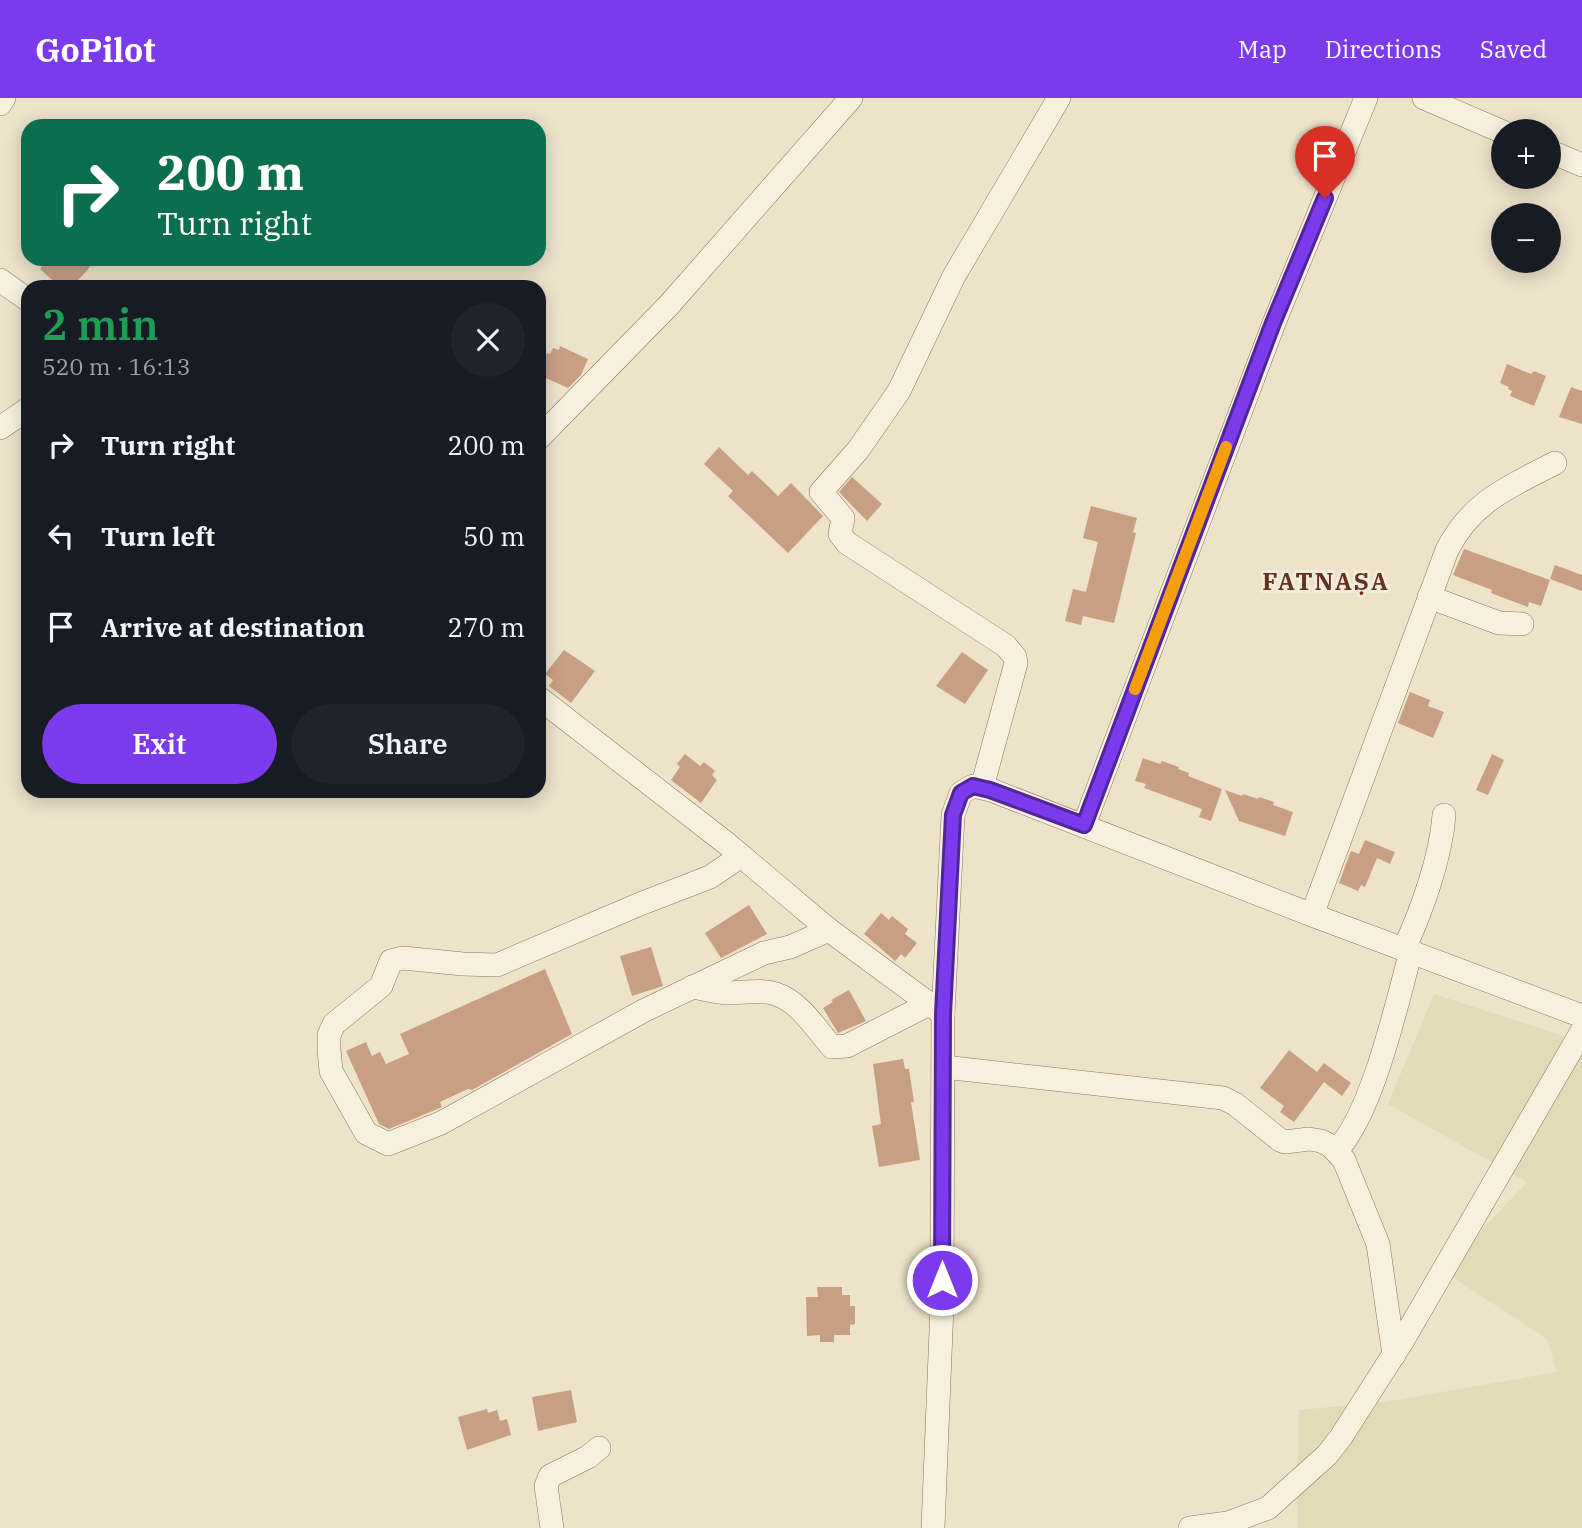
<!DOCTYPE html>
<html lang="en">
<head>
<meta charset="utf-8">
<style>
  :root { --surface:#171b24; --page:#20242c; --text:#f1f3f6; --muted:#9ea1a6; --accent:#7c3aed }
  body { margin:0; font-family:"IBM Plex Serif",serif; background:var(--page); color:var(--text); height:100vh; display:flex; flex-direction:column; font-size:26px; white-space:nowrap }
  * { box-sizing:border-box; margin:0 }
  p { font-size:23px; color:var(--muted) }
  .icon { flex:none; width:38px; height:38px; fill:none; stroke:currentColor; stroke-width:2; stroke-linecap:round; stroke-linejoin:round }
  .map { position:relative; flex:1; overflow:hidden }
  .side { position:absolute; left:21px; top:182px; width:525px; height:518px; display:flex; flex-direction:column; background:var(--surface); border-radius:21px; box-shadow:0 4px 18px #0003 }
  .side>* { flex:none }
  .hud { position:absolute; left:21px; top:21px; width:525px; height:147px; border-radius:21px; box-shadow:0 4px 18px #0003; background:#0b6e4f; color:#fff; overflow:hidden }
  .buttons { position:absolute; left:1491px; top:21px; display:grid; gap:14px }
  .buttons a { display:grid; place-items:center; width:70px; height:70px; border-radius:50%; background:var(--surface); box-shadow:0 4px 18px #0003; font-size:35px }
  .pin { position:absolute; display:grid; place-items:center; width:60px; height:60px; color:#fff; margin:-72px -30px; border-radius:50% 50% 50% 0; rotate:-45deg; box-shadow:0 0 7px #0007 }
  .pin .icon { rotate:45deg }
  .me { position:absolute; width:77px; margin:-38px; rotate:0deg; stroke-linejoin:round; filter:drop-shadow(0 0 5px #0008) }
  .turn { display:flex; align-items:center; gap:24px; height:147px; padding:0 21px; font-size:32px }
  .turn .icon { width:91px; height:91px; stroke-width:2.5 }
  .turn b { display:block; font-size:49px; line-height:60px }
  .round { display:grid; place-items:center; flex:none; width:74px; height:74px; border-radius:37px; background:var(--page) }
  .headline { display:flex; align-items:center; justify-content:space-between; height:119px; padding:0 21px }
  h1 { font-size:42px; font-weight:600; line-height:52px; color:#1e9e55 }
  .cta { display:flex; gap:14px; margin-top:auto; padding:14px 21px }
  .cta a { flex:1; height:80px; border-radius:42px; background:var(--accent); color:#fff; font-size:28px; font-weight:600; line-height:80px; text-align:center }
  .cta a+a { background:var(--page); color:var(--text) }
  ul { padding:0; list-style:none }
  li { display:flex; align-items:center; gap:21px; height:91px; padding:0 21px }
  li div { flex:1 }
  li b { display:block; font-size:26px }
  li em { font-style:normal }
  header { display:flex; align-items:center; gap:42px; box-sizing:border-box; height:98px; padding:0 35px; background:var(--accent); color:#fff }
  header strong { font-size:33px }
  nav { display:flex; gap:38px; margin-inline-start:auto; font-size:24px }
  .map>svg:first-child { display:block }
  .farmland { fill:#e2dbb8 }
  .building { fill:#c89f83 }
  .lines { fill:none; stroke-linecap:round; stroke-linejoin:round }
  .minor-casing { stroke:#89755f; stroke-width:24 }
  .minor { stroke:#f7f0de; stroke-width:23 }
  .route-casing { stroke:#51269a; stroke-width:18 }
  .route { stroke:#7c3aed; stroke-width:12 }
  .slow { stroke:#f59e0b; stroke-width:12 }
  .labels { text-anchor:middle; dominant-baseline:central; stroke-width:6; stroke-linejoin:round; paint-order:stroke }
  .district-label { font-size:24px; font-weight:bold; letter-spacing:2px; fill:#643124; stroke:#f4ecda }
</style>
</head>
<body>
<header>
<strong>GoPilot</strong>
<nav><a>Map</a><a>Directions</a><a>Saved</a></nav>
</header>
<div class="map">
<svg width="1582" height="1430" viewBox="0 0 1582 1430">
  <rect width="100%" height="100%" fill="#ede2ca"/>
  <polygon class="farmland" points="1434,896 1582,944 1582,1430 1297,1430 1299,1312 1384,1304 1557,1274 1547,1241 1443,1173 1527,1084 1388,1006"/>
  <g class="building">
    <polygon points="48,161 81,161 90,169 72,189 60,189 40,171"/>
    <polygon points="560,248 588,261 581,277 568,290 539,277 539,271 547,255 550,256 553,250 559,252"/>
    <polygon points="1507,266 1531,276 1534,273 1546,278 1534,308 1510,298 1512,293 1508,291 1509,289 1500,285"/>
    <polygon points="1571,289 1582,293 1582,326 1559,319"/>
    <polygon points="719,349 748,377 752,373 778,398 791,385 823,418 788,455 728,398 733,393 704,366"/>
    <polygon points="852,379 882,406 867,423 839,394"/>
    <polygon points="1091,408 1137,420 1133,434 1136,435 1114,525 1083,518 1081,527 1065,523 1073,491 1086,494 1098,444 1083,440"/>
    <polygon points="1464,451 1550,482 1541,508 1529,504 1528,509 1491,495 1492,492 1453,477"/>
    <polygon points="1555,467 1582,477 1582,493 1550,481"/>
    <polygon points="564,552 595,573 571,605 549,588 553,582 545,576"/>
    <polygon points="962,554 988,572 965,606 936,588"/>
    <polygon points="1410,594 1430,602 1428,608 1444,614 1433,640 1398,625"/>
    <polygon points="685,656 700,668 704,664 715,673 712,677 717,682 701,705 671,682 680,669 677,666"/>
    <polygon points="1492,656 1504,662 1488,697 1476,692"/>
    <polygon points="1143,660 1160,666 1162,663 1179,669 1178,671 1189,675 1188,678 1222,691 1211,723 1199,719 1202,711 1144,690 1146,686 1135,683"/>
    <polygon points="1225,692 1242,698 1243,696 1258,701 1259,699 1274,704 1273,707 1293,714 1285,738 1239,723"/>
    <polygon points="1365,742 1395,754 1390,766 1377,760 1365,789 1361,787 1358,793 1339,785 1351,753 1359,756"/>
    <polygon points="749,807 767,836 721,860 705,835"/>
    <polygon points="881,815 889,822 892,818 908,831 905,836 917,845 905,860 901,856 895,863 864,836"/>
    <polygon points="651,849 663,888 632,898 620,858"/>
    <polygon points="545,871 572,936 472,992 468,991 440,1004 442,1009 435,1012 389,1031 379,1026 346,953 366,944 372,958 380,954 386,966 409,956 400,936"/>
    <polygon points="849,892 866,923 838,935 823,910 833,904 831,902"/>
    <polygon points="1289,952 1317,974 1324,965 1351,985 1342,998 1324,984 1294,1024 1280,1014 1284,1008 1260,990"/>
    <polygon points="903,961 905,971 909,971 914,1004 911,1004 920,1062 879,1069 872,1028 881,1026 873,966"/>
    <polygon points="817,1189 842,1189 842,1197 850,1197 850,1208 855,1208 855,1226 850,1227 850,1237 834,1237 834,1244 820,1244 820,1237 807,1238 806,1199 818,1199"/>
    <polygon points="571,1292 577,1324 538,1333 532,1299"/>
    <polygon points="487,1311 488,1315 497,1312 500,1323 507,1321 511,1337 467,1352 458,1319"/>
  </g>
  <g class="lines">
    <defs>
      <g id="minor">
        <polyline points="1424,0 1503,34"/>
        <polyline points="0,6 4,0"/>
        <polyline points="1549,53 1582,67"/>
        <polyline points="0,182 28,202"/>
        <polyline points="0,330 28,311"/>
        <polyline points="539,340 669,207 851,0"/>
        <polyline points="1429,499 1499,525 1522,526"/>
        <polyline points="539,600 726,745 829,832 943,916"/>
        <polyline points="982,689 1016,565 1015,559 1006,548 847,445 840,436 843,420 821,394 858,352 899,293 954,178 1059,0"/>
        <polyline points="1084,727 1274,225 1366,0"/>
        <polyline points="741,758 710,779 640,806 497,867 463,866 403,860 391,863 381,888 334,926 329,937 329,952 331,973 366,1035 388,1046 441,1025 645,912 764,855 790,849 829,832"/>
        <path d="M 1312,817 L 1447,452 C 1472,403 1509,389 1555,365"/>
        <path d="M 1404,851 C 1422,812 1441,759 1444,717"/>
        <path d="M 692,889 C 703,891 715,894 726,895 C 742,895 760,891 776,896 C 800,904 816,931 832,949 L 847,948 L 927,907"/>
        <polyline points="944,969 1223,1000 1235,1006 1280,1042 1285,1044 1309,1041 1321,1043 1331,1048 1344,1062 1378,1146 1394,1257"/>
        <path d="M 1336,1053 C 1372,1017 1397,905 1411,853"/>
        <polyline points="552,1430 546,1388 550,1378 588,1359 599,1350"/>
        <polyline points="933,1430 942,1208 943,916 953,717 961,695 973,688 991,692 1312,817 1582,918"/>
        <polyline points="1190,1430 1228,1425 1268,1410 1327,1357 1341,1339 1403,1242 1582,933"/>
      </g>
    </defs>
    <use href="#minor" class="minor-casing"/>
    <use href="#minor" class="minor"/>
  </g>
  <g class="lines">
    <defs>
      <polyline id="route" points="942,1182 943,916 953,717 961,695 973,688 990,692 1084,727 1273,225 1325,100"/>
    </defs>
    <use href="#route" class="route-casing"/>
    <use href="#route" class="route"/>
    <polyline class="slow" points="1135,591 1226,349"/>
  </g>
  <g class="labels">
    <g class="district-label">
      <text x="1326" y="483">FATNAṢA</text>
    </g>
  </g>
</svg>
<div class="buttons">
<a>+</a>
<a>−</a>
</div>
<div class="pin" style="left:1325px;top:100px;background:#d93025"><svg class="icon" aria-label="arrive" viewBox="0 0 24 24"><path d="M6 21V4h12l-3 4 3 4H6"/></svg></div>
<svg class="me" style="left:942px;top:1182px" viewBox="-20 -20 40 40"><circle r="17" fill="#7c3aed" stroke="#fff" stroke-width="3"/><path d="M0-11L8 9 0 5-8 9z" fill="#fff"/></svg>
<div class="hud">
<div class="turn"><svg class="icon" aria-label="right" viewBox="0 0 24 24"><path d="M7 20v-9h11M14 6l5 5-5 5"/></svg><div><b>200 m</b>Turn right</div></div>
</div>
<section class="side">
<div class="headline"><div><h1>2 min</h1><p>520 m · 16:13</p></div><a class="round"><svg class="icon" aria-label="close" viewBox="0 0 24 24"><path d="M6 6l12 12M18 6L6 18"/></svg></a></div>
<ul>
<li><svg class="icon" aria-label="right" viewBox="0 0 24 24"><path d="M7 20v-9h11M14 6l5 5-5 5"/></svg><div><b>Turn right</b></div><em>200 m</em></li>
<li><svg class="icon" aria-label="left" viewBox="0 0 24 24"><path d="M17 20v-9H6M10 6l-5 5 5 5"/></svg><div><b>Turn left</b></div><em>50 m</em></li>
<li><svg class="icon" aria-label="arrive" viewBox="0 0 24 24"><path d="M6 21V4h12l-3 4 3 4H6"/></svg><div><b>Arrive at destination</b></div><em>270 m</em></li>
</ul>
<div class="cta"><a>Exit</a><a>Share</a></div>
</section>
</div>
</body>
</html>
